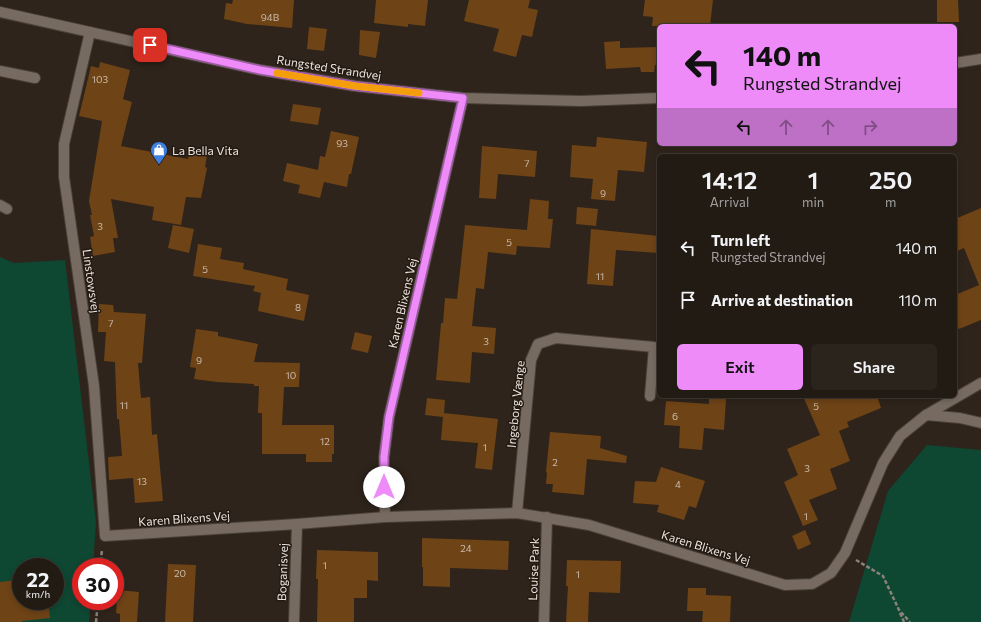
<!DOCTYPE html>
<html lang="en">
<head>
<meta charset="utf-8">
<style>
  :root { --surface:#221b14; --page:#2a241d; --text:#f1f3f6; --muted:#a2a1a0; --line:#3f3934; --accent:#ee8bf8 }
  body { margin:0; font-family:Commissioner,sans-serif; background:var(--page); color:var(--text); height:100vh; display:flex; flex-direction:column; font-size:15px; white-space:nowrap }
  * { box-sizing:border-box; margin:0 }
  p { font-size:13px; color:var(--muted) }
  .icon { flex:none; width:22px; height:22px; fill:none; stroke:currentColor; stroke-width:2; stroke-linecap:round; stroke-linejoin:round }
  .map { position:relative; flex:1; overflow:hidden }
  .panel { position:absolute; left:657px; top:154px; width:300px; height:244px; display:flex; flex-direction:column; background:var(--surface); border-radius:6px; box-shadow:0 2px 6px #0003,0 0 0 1px var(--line) }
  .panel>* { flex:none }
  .top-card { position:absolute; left:657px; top:24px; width:300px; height:122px; border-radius:6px; box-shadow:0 2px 6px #0003,0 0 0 1px var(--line); background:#ee8bf8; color:#111; overflow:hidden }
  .speed { position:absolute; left:12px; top:558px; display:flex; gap:8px; font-size:20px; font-weight:700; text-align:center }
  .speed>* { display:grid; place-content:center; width:52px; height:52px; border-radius:50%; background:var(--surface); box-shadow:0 2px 6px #0003,0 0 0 1px var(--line); line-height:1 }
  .speed small { font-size:10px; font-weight:400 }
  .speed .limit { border:6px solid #d22; background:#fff; color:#111 }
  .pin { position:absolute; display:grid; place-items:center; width:34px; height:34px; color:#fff; margin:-17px; border-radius:8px; box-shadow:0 2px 6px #0006 }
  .me { position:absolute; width:44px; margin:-22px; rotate:0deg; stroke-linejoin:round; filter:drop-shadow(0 0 3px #0008) }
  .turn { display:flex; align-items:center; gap:14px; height:84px; padding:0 20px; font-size:18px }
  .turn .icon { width:52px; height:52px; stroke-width:2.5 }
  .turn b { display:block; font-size:28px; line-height:34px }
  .lanes { display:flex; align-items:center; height:38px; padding:0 20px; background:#0003; justify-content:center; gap:20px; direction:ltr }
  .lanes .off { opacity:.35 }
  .eta { display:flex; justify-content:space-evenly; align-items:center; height:68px; text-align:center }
  .eta b { font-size:24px; font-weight:600; line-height:28px }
  .button { display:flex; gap:8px; margin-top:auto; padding:8px 20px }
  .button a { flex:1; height:46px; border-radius:6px; background:var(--accent); color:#111; font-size:16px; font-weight:600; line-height:46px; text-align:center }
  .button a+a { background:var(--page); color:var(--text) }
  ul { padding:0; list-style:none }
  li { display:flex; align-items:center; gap:12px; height:52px; padding:0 20px }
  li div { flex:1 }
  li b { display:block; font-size:15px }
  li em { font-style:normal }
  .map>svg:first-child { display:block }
  .green { fill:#0e4732; fill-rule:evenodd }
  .building { fill:#6e4316 }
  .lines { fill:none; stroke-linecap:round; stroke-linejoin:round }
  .lane-casing { stroke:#494039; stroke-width:12 }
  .street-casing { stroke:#494039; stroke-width:12 }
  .secondary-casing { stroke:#494039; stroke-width:12 }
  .path { stroke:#8a827b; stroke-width:2.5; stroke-dasharray:4 2; stroke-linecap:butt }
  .lane { stroke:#776b61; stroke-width:10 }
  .street { stroke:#776b61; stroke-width:10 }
  .secondary { stroke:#776b61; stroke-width:10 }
  .route-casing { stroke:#9b5aa1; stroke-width:10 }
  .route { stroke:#ee8bf8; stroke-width:7 }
  .slow { stroke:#f59e0b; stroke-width:7 }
  .labels { text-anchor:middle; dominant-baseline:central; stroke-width:3; stroke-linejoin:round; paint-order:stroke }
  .number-label { font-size:10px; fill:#cbbbac }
  .street-label { font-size:12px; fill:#eae3de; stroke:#241a12 }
  .poi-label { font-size:12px; fill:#eae3de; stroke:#241a12; text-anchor:start }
</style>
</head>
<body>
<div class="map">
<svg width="981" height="622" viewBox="0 0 981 622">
  <rect width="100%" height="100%" fill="#2e241b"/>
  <g class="green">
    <path d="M 0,257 L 14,263 L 65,260 L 96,522 L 93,567 L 81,567 L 81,601 L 91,601 L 89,622 L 0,622 ZM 21,567 L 55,567 L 55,601 L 21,601 Z"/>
    <polygon points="927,445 981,450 981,622 849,622 888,491"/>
  </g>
  <g class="building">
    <polygon points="233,0 294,0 292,28 247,24 224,19 226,3 232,4"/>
    <polygon points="376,0 428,0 425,26 408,24 408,27 374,23"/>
    <polygon points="469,0 530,0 528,8 538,10 532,37 522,35 516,57 493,51 499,29 464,21"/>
    <polygon points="645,0 713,0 710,26 652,26 653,17 643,16"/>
    <polygon points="937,0 958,0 959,22 937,22"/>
    <polygon points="309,27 327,29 324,51 307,49"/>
    <polygon points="360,30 380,32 376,58 359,55"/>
    <polygon points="620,41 620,48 659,47 659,65 655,65 654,72 641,72 640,67 606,69 604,42"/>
    <polygon points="100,62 130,70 123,99 132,102 121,146 188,159 189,153 207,155 205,167 207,168 201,198 186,197 181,225 152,220 154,207 111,199 118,238 113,238 115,252 93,256 90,237 94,236 90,215 92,215 89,201 102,121 79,116 91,66 99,68"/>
    <polygon points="293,104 321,108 318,125 290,121"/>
    <polygon points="331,131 359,137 351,174 349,174 347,187 324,182 320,198 298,193 300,185 283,181 287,163 318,170 320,156 325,157"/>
    <polygon points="597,137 647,142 644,172 618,170 615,201 591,199 593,179 570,177 572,145 596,147"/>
    <polygon points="482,146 537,151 535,177 498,174 496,199 479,198"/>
    <polygon points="530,199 549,201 548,219 553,219 550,248 517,246 516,255 488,252 484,289 476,288 472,326 496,328 494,354 472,352 470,383 436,380 441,323 443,323 445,298 457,299 465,225 527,230"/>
    <polygon points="577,207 598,209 596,226 576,224"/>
    <polygon points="981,208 981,320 959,329 955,320 955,295 979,285 964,248 955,252 955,219"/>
    <polygon points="173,225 194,229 189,253 168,248"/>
    <polygon points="591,229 659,236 659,253 616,250 613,286 587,284"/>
    <polygon points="198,244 222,248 220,259 244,263 243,269 288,279 286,290 309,295 304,321 258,311 261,293 253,291 255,286 193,276"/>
    <polygon points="99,304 113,305 114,312 146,314 142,363 138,363 141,398 150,397 152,435 157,434 163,501 135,503 133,478 109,480 108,457 122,456 119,419 117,419 115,362 104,361 106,332 98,332"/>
    <polygon points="196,329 218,332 218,336 258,344 254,362 300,363 299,387 284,387 282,425 334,425 334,454 332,454 332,462 306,462 306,454 262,454 262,413 258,413 259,386 254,386 254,384 217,382 194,379 196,368 190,367"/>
    <polygon points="355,332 372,336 368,353 351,349"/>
    <polygon points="803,396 877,396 881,408 847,422 849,427 839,431 850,461 830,469 837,489 809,500 818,520 803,526 784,482 798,475 787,449 820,435"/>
    <polygon points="709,397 726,399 724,430 704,428 702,450 679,448 680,426 664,425 666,401 709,404"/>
    <polygon points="427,398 445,400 444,413 498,419 492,470 475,468 478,443 441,440 443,417 425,415"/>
    <polygon points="550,432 601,436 600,448 627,456 626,463 587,459 584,495 552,492 553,484 546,484 547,473 546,472"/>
    <polygon points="661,467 705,481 696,508 689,506 684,520 657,512 659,505 633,503 635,481 656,482"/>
    <polygon points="805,530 811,544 798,550 792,536"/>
    <polygon points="422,538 509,541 508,570 450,568 450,587 423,586 423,567 422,567"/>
    <polygon points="317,550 378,552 378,581 367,580 367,598 354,598 354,622 317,622 318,579 316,579"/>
    <polygon points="567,560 621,561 620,593 589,592 588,622 566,622 568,586 566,586"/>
    <polygon points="168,564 196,565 193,622 165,622"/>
    <polygon points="17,580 19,595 21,595 21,601 48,601 50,618 22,621 22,622 0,622 0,582"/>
    <polygon points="688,588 706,588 706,595 731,596 730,622 702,622 703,611 687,611"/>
    <polygon points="118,590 139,592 137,622 120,622 120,614 116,613"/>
  </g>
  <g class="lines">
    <defs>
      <g id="lane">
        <polyline points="0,71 35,78"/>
        <polyline points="0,205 7,209"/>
      </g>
      <g id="street">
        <polyline points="90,32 64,144 64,177 94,386 105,536 297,524 385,517 517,513 589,525 785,585 812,584 831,573 845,553 883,463 900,436 926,415 981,383"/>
        <polyline points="926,415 960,418 981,423"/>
        <polyline points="517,513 531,360 538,344 556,338 654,347 650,396"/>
        <polyline points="385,517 384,457 389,417 463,98"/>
        <polyline points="294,622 297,524"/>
        <polyline points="544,622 547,517"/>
      </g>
      <g id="secondary">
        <polyline points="0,12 260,70 355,86 463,98 581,101 659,98"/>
        <polyline points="955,63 981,59"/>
      </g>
    </defs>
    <use href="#lane" class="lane-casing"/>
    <use href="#street" class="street-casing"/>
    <use href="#secondary" class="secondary-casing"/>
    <g class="path">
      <polyline points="856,560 883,576 899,610 910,622"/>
      <polyline points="100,567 102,550"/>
      <polyline points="900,613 904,622"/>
      <polyline points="96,622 98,601"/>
    </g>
    <use href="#lane" class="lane"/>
    <use href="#street" class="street"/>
    <use href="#secondary" class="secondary"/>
  </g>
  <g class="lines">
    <defs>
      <polyline id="route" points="150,45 260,70 355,86 463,98 389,417 384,457 384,487"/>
    </defs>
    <use href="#route" class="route-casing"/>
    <use href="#route" class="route"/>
    <polyline class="slow" points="277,73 355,86 419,93"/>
  </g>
  <defs>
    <symbol id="shop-pin" viewBox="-11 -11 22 30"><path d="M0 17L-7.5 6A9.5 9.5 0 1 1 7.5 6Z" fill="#3f7fe0" stroke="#241a12"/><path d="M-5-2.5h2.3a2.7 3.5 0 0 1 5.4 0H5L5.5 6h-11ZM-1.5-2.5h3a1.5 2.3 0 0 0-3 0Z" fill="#fff"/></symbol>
  </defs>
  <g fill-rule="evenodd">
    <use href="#shop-pin" x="149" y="140" width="20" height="27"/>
  </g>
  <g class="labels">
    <g class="number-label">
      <text x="270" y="17">94B</text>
      <text x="100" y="79">103</text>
      <text x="342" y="143">93</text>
      <text x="527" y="163">7</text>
      <text x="603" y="193">9</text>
      <text x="100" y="226">3</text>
      <text x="509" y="242">5</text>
      <text x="205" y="269">5</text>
      <text x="600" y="276">11</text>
      <text x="298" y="307">8</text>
      <text x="111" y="323">7</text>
      <text x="486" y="341">3</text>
      <text x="199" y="360">9</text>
      <text x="291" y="375">10</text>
      <text x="124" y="405">11</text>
      <text x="816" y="406">5</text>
      <text x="675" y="416">6</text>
      <text x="325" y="441">12</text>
      <text x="485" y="447">1</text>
      <text x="555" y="462">2</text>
      <text x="807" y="468">3</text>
      <text x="142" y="481">13</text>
      <text x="678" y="484">4</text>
      <text x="806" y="516">1</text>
      <text x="466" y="548">24</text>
      <text x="325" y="565">1</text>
      <text x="180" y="573">20</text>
      <text x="578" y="574">1</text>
    </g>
    <g class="street-label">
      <text transform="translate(329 67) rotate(9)">Rungsted Strandvej</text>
      <text transform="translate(92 281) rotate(82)">Linstowsvej</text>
      <text transform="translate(402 303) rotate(-77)">Karen Blixens Vej</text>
      <text transform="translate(515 404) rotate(-84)">Ingeborg Vænge</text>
      <text transform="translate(184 518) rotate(-4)">Karen Blixens Vej</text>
      <text transform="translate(706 547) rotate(17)">Karen Blixens Vej</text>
      <text transform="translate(533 569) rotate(-88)">Louise Park</text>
      <text transform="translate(282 572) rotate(-88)">Boganisvej</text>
    </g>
    <g class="poi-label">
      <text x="172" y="150">La Bella Vita</text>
    </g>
  </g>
</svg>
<div class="speed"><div>22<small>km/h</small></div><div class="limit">30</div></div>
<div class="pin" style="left:150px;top:45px;background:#d93025"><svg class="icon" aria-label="arrive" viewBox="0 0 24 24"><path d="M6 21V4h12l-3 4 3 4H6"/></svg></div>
<svg class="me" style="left:384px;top:487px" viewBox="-20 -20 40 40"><circle r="19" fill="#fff"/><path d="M0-13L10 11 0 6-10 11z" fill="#ee8bf8"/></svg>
<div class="top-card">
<div class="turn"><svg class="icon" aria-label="left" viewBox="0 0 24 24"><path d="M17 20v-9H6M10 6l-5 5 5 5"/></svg><div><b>140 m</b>Rungsted Strandvej</div></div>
<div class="lanes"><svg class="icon" aria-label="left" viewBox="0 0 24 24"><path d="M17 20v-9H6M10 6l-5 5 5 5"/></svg><svg class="icon off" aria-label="ahead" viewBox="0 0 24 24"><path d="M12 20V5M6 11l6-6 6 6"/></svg><svg class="icon off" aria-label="ahead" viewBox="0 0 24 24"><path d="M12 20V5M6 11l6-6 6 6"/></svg><svg class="icon off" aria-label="right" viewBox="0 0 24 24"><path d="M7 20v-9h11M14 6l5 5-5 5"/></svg></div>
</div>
<section class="panel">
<div class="eta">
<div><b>14:12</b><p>Arrival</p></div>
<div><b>1</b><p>min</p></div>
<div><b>250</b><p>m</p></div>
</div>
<ul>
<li><svg class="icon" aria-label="left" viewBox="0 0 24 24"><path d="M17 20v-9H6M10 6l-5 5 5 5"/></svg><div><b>Turn left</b><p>Rungsted Strandvej</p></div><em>140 m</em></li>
<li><svg class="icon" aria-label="arrive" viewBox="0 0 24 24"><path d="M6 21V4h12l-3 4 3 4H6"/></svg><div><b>Arrive at destination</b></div><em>110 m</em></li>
</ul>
<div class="button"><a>Exit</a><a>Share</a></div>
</section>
</div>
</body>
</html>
